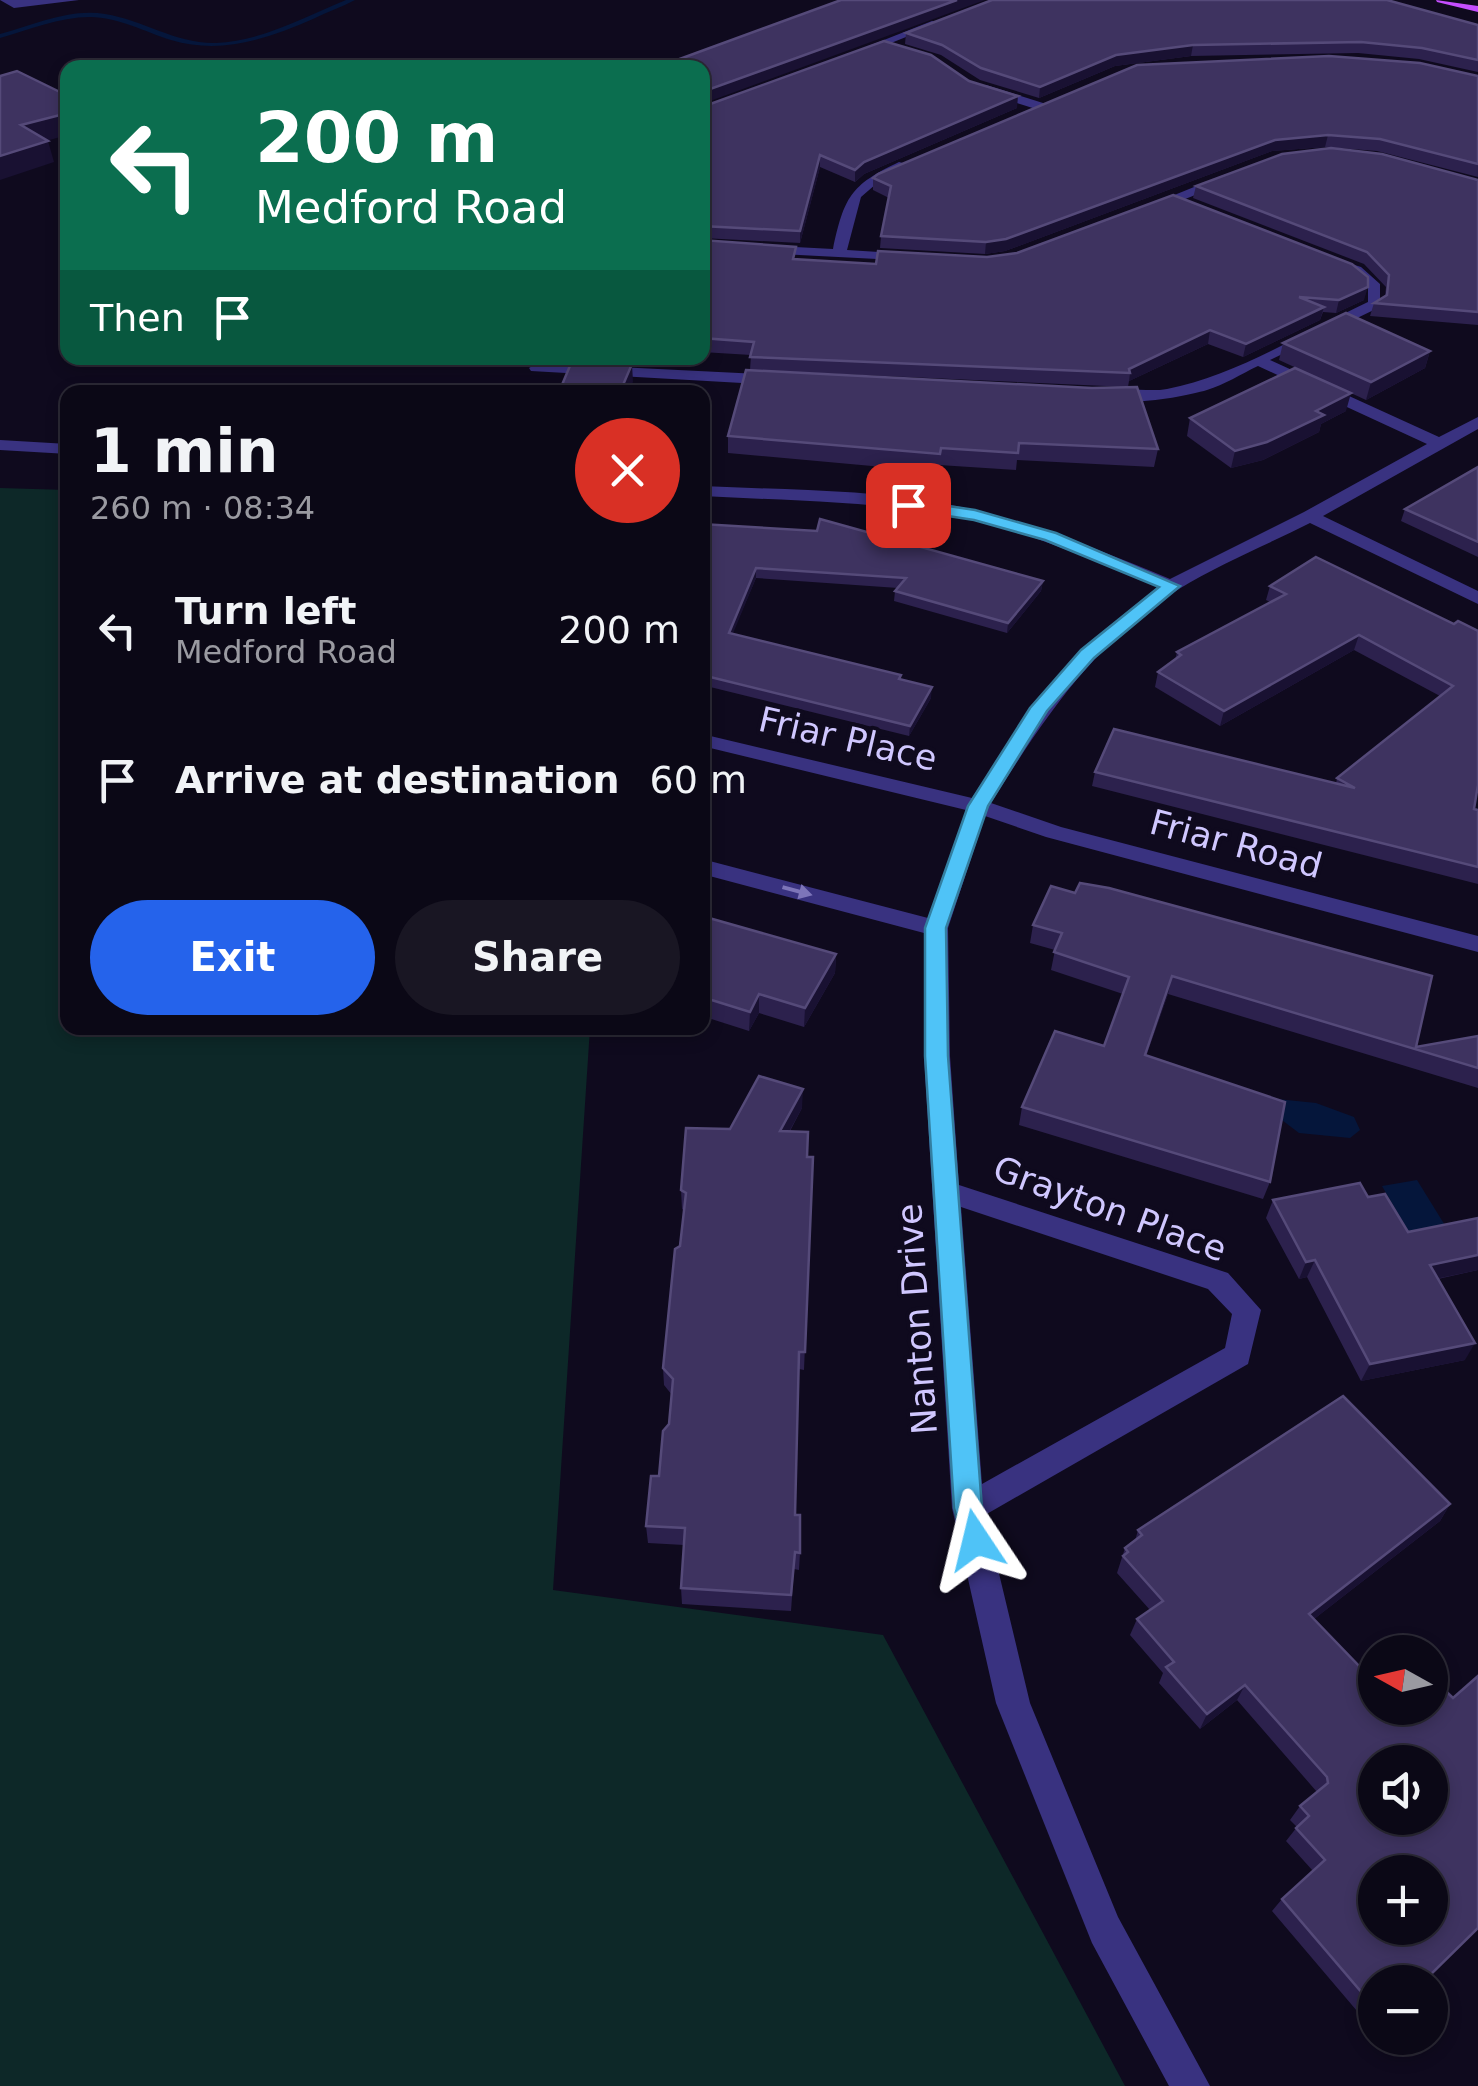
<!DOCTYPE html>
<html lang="en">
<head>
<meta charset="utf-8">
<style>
  :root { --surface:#0b0816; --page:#191623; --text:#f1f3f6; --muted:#9a9aa1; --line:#2b2935; --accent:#2563eb }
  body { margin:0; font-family:"DejaVu Sans",sans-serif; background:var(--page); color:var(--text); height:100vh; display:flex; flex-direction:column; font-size:38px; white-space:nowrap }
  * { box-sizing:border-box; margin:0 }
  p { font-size:32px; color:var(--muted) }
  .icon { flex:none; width:55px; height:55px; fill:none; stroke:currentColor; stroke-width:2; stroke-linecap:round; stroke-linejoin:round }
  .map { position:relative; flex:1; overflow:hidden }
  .drawer { position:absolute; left:60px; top:385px; width:650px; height:650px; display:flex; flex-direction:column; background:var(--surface); border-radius:20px; box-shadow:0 5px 15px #0003,0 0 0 2px var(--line) }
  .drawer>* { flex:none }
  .top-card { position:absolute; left:60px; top:60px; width:650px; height:305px; border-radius:20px; box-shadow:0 5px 15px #0003,0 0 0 2px var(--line); background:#0b6e4f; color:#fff; overflow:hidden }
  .needle { width:65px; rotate:278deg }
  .tools { position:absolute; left:1358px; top:1635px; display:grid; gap:20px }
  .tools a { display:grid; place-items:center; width:90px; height:90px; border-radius:50%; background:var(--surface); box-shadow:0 5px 15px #0003,0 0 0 2px var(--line); font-size:50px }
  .pin { position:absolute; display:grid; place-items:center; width:85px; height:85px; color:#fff; margin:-42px; border-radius:20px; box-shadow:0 5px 15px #0006 }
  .me { position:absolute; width:110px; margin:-55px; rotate:350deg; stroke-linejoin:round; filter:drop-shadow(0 0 8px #0008) }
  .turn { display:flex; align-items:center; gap:35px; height:210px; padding:0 30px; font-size:45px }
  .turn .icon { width:130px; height:130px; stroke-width:2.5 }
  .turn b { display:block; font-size:70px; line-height:85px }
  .then { display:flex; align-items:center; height:95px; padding:0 30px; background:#0003; gap:20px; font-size:38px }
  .round { display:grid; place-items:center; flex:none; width:105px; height:105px; border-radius:52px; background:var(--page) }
  .overview { display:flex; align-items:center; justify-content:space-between; height:170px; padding:0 30px }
  h1 { font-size:60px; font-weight:700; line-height:75px }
  .button { display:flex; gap:20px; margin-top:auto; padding:20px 30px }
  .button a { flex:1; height:115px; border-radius:60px; background:var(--accent); color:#fff; font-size:40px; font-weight:700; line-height:115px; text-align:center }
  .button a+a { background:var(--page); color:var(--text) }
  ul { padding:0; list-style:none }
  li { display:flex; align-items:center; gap:30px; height:150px; padding:0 30px }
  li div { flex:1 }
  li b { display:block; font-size:38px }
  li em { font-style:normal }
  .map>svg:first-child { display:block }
  .green { fill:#0d2828 }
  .water { fill:#05163b }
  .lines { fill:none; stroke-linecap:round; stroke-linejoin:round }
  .stream { fill:#05163b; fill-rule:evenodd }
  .lane { fill:#393280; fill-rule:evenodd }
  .street { fill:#393280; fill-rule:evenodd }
  .primary { fill:#c54eff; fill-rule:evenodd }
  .wall { fill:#2c214d }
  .shaded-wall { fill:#191132 }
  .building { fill:#3e3360; stroke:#554a79; stroke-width:2.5; fill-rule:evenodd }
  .oneway { fill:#7d75b9 }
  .route { fill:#4fc3f7; stroke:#337fa1; stroke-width:2.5 }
  .labels { text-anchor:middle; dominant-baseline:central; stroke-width:8; stroke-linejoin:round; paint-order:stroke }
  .street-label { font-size:35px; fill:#d0c7ff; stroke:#0f0a1e }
</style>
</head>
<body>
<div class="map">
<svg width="1478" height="2086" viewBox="0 0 1478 2086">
  <rect width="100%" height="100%" fill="#0f0a1e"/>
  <polygon class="green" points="0,488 67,490 68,1028 590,1028 553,1590 883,1635 1125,2086 0,2086"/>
  <g class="water">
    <polygon points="1277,1099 1316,1103 1354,1117 1360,1130 1350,1138 1299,1133 1278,1117"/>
    <polygon points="1417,1180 1446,1227 1410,1234 1382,1186"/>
  </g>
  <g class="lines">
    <path class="stream" d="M 346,0 L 355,0 C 342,7 327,12 313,19 C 267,39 221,55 171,40 C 145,32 118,17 90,17 C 59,17 29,30 0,38 L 0,34 C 33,25 70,8 105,14 C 143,20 176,44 216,43 C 262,41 304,17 346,0 Z"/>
    <polygon class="lane" points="0,0 79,0 14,8"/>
    <g class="street">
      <polygon points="932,21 941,23 861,55 851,53"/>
      <polygon points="986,85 1043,103 1045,106 1039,110 982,92"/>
      <path d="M 899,162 L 910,165 L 876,184 L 861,197 L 847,250 L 911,254 L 916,255 L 916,261 L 702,250 L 702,242 L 833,249 C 844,198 850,185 899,162 Z"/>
      <polygon points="1226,174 1233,178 1231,181 1152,212 1140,209"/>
      <path d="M 1342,261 L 1361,267 L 1380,284 L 1380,307 L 1270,360 L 1439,437 L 1478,417 L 1478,429 L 1323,516 L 1478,591 L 1478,604 L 1310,523 C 1267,545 1219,564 1179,589 C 1093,643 1043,720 991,803 L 1061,827 L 1478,936 L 1478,952 L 1046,837 L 985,816 L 948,928 L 950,1056 L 959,1185 L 1228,1273 L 1261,1310 L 1248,1364 L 985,1515 L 1030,1703 L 1118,1917 L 1210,2086 L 1169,2086 L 1092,1943 L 996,1703 L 952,1508 L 924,1056 L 924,933 L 702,874 L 702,859 L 928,918 L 966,810 L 702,746 L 702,734 L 972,798 L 1033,704 L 1081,650 L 1158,587 C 1099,563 1040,536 978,521 C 888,501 794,501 702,496 L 702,486 C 784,490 866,489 946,504 C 1025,519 1097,549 1170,579 L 1304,512 L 1427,444 L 1258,366 C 1241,374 1224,385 1207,390 C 1184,397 1117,409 1098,396 C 1114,384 1146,393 1167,389 C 1236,376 1304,332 1368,302 L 1368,288 L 1335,265 ZM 961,1207 L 1208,1289 L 1232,1314 L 1225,1348 L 982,1484 Z"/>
      <polygon points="537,363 777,375 785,380 777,385 531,371 529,368"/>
      <polygon points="0,440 68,444 68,454 0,450"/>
    </g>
    <polygon class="primary" points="1436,0 1478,6 1478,12 1437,2"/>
  </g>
  <g class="wall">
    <polygon points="1478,25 1478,72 1419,59 1358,53 1191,56 1115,66 1039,98 980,80 941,55 905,44 906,33"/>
    <polygon points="1478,76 1478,177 1377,151 1325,147 1272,151 1005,251 985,254 880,248 881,236 889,198 873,190 873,178"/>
    <polygon points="969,81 1017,108 864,174 855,182 820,167 800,243 702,238 702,107"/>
    <polygon points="1478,180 1478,325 1370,316 1374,303 1385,296 1386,287 1364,264 1193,198 1196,186"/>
    <polygon points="702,240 796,259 1364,300 1336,313 1323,312 1320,320 1243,357 1208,344 1129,381 1128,387 750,370 751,355 702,352"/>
    <polygon points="1283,343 1430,351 1425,368 1366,400 1279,360"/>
    <polygon points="580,358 641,358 639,364 580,361"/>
    <polygon points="1092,388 1158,449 1154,467 1017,460 1016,470 939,465 938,472 728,453 728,436"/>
    <polygon points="1346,411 1321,424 1319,432 1263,460 1231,468 1187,436 1190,418"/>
    <polygon points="1478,467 1478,557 1401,521 1405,509"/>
    <polygon points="702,524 1043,581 1041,591 1007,633 894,601 895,591 898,588 756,578 732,634 901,675 901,680 931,698 909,736 702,685"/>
    <polygon points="1270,586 1454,624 1474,809 1478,810 1478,884 1092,786 1095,772 1336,784 1337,778 1440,696 1354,650 1220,726 1155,687 1158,672 1175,660 1177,652 1270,602 1266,600"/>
    <polygon points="702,916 836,954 835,973 804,1027 759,1013 749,1031 702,1016"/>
    <polygon points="1033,925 1416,1047 1478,1036 1478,1088 1168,994 1146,1056 1270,1182 1263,1199 1019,1125 1022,1107 1104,1046 1123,994 1051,970 1055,950 1030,943"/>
    <polygon points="802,1108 790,1131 807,1157 813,1157 804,1370 799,1369 795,1515 800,1553 799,1570 794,1569 791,1611 682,1604 681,1588 684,1545 648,1543 646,1526 659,1476 669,1424 672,1395 664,1385 663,1368 684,1210 682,1209 681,1190 730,1129"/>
    <polygon points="1368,1197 1408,1232 1478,1218 1478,1270 1438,1279 1465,1360 1361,1381 1307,1277 1299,1279 1266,1218 1273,1200"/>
    <polygon points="1450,1504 1440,1521 1314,1619 1375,1982 1375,2030 1374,2031 1272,1911 1282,1899 1313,1871 1286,1841 1297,1827 1290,1820 1300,1806 1317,1792 1237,1700 1200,1729 1159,1683 1163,1673 1130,1635 1137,1619 1150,1610 1117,1573 1125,1548 1135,1541 1138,1530"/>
  </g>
  <g class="shaded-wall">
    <polygon points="957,0 985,0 702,104 702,92"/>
    <polygon points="1193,45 1191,56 1115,66 1039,98 1040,87 1116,55"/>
    <polygon points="1018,96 1017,108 864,174 855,182 855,170 864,162"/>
    <polygon points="68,113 68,135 27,146 21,125"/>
    <polygon points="1328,135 1325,147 1272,151 1005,251 985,254 986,242 1275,140"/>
    <polygon points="48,141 54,162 0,180 0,156"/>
    <polygon points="820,155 820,167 800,243 800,231"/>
    <polygon points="1368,287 1364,300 1336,313 1339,300"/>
    <polygon points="1324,307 1320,320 1243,357 1246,344"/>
    <polygon points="1210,330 1208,344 1129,381 1130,373 1129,369"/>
    <polygon points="1430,351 1425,368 1366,400 1371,382"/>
    <polygon points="632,364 633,382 628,392 620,392"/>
    <polygon points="1351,393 1346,411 1321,424 1319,432 1263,460 1231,468 1235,451"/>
    <polygon points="756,568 756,578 729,643 729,633"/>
    <polygon points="1043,581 1041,591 1007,633 1008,623"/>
    <polygon points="1359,635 1354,650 1220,726 1224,711"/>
    <polygon points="932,687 931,698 909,736 910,726"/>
    <polygon points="836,954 835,973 804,1027 805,1008"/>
    <polygon points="1172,976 1168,994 1140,1074 1145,1055"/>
    <polygon points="759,994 759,1013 749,1031 750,1012"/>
    <polygon points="803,1089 802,1108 779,1150 780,1131"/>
    <polygon points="1478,1255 1478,1270 1421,1282 1430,1265"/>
    <polygon points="1315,1260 1307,1277 1299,1279 1306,1262"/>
    <polygon points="1475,1343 1465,1360 1361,1381 1370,1364"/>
    <polygon points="1450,1504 1440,1521 1300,1630 1309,1614"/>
    <polygon points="1245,1685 1237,1700 1200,1729 1207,1714"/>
  </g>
  <g class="building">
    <polygon points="841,0 957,0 702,92 702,68 655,68"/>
    <polygon points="992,0 1387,0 1478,25 1478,60 1422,48 1361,42 1193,45 1116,55 1040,87 981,68 942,45 906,33"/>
    <polygon points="884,41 931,55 969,81 1018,96 864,162 855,170 820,155 800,231 702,226 702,107"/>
    <polygon points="1329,56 1420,63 1478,76 1478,164 1380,139 1328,135 1275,140 1006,239 986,242 881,236 891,186 873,178 878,174 1137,65"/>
    <polygon points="17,71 68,96 68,104 66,105 68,106 68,113 21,125 48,141 0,156 0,76"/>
    <polygon points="1331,148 1382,154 1478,180 1478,312 1374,303 1387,295 1389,275 1367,252 1196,186 1282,154"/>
    <polygon points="1173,195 1352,264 1368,277 1368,287 1339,300 1299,297 1324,307 1246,344 1210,330 1129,369 1130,373 750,357 754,342 702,338 702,240 796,247 793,259 876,264 878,251 987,257 1017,253"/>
    <polygon points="1346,313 1430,351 1371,382 1283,343"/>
    <polygon points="572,361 632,364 620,392 559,392"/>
    <polygon points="1295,368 1351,393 1316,411 1324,415 1267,442 1235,451 1190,418"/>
    <polygon points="746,370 1092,388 1137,387 1158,449 1019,443 1018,453 941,448 940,454 728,436"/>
    <polygon points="1478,467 1478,542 1405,509"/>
    <polygon points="820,519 1043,581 1008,623 895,591 906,578 756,568 729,633 901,675 899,679 932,687 910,726 702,675 702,569 705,566 702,566 702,524 817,531"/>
    <polygon points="1316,557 1454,624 1458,621 1478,631 1478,785 1474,809 1478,810 1478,867 1095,772 1114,729 1355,788 1337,778 1453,686 1359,635 1224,711 1158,672 1181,655 1177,652 1286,594 1270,586"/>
    <polygon points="1080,883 1109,888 1432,976 1416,1047 1478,1036 1478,1068 1172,976 1145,1055 1285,1102 1270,1182 1022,1107 1055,1031 1104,1046 1129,977 1054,952 1062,933 1033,925 1051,886 1075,893"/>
    <polygon points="702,916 836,954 805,1008 759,994 750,1012 702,997"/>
    <polygon points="759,1076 803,1089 780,1131 808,1132 807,1157 813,1157 805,1352 799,1352 795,1515 800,1515 800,1553 795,1552 791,1595 681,1588 685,1528 646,1526 651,1476 659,1476 663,1431 669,1424 673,1379 663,1368 675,1249 680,1246 686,1193 681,1190 686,1128 730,1129"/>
    <polygon points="1360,1183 1368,1197 1385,1194 1408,1232 1478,1218 1478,1255 1430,1265 1475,1343 1370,1364 1315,1260 1306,1262 1273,1200"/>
    <path d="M 1343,1396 L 1450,1504 L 1309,1614 L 1364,1671 L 1375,1662 L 1375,1708 L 1430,1708 L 1430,1676 L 1453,1698 L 1478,1676 L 1478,1928 L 1427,1978 L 1436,1988 L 1430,1993 L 1430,1982 L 1375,1982 L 1375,2008 L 1282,1899 L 1325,1860 L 1296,1828 L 1309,1816 L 1300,1806 L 1328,1783 L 1327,1777 L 1245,1685 L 1207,1714 L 1166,1667 L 1174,1662 L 1137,1619 L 1163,1601 L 1123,1556 L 1128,1552 L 1125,1548 L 1142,1535 L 1138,1530 ZM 1375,1762 L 1430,1762 L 1430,1818 L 1375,1818 ZM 1375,1872 L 1430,1872 L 1430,1928 L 1375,1928 Z"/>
    <polygon points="1398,1644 1407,1652 1387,1652"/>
  </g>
  <defs><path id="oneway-solid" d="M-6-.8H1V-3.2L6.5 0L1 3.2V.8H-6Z" transform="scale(2.5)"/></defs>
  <use class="oneway" href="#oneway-solid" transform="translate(797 891) rotate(15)"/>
  <polygon class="route" points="908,500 975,510 1056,533 1180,586 1094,658 1047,711 988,806 946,928 948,1056 982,1508 990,1540 986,1550 976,1554 965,1550 954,1508 925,1056 925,928 968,806 1030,708 1081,650 1159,587 1045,540 974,520 902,509 902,502"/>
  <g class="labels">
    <g class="street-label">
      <text transform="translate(848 739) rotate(13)">Friar Place</text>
      <text transform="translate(1236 844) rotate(15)">Friar Road</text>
      <text transform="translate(1110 1209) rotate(20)">Grayton Place</text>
      <text transform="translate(917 1319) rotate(-94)">Nanton Drive</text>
    </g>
  </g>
</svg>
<div class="tools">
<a><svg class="needle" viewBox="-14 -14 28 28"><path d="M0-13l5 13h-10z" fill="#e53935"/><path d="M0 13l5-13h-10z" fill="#9a9aa1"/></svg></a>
<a><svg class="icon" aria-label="sound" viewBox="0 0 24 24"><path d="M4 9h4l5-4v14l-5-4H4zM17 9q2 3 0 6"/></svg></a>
<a>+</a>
<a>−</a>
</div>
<div class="pin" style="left:908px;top:505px;background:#d93025"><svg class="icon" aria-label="arrive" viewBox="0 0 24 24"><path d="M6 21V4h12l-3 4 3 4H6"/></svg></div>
<svg class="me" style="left:976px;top:1540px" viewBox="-20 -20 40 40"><path d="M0-17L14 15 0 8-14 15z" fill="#4fc3f7" stroke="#fff" stroke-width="4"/></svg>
<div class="top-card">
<div class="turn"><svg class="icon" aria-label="left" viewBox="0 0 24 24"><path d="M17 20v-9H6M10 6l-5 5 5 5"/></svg><div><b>200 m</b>Medford Road</div></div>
<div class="then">Then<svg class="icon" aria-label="arrive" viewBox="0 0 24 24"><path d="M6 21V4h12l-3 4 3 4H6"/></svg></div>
</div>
<section class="drawer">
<div class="overview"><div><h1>1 min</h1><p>260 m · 08:34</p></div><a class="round" style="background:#d93025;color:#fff"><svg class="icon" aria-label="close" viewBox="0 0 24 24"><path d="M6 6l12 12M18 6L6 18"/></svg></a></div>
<ul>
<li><svg class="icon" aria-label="left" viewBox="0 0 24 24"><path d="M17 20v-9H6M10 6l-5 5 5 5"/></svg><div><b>Turn left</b><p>Medford Road</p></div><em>200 m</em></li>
<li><svg class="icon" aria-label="arrive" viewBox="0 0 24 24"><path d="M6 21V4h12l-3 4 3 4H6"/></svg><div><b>Arrive at destination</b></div><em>60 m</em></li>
</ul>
<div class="button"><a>Exit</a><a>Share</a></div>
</section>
</div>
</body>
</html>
